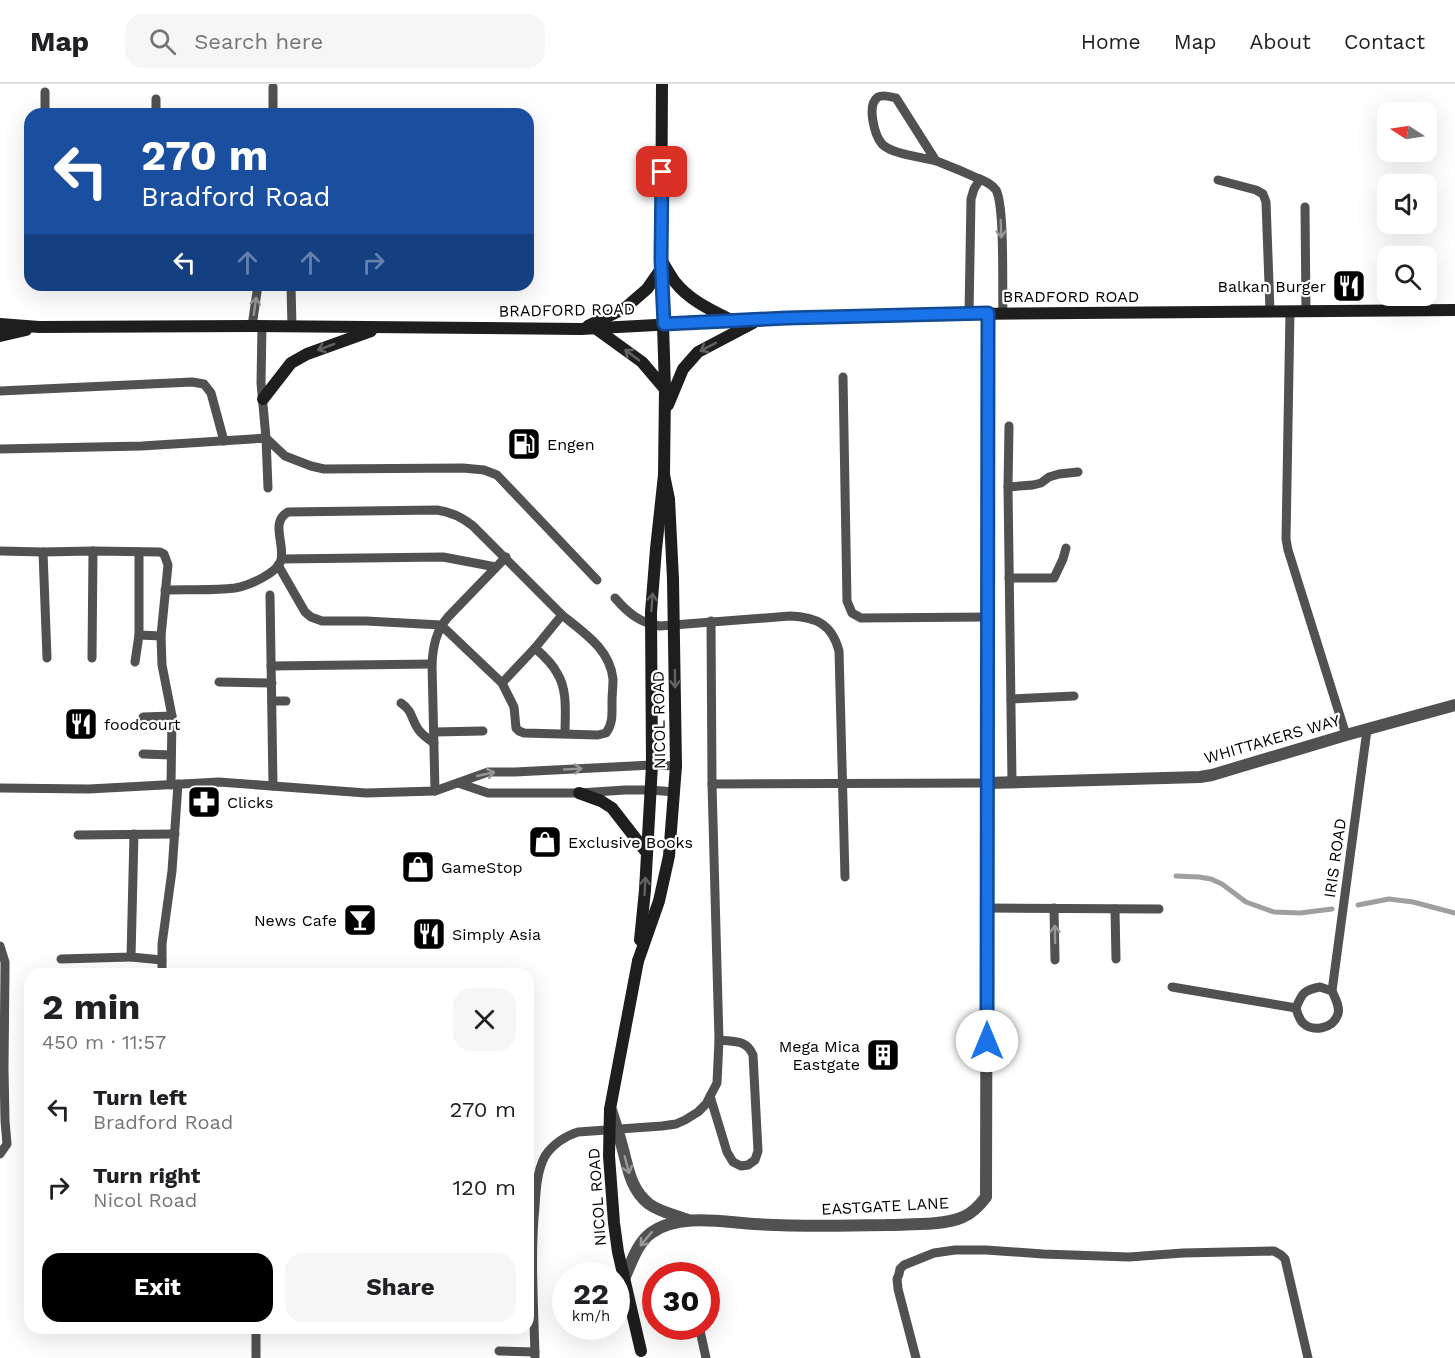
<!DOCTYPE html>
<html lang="en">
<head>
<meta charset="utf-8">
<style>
  :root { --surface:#fff; --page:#f6f6f6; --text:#202124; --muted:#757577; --line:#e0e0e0; --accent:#000 }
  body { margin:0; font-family:"Work Sans",sans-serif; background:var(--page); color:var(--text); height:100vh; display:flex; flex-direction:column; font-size:22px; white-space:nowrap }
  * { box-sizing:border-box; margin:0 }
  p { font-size:20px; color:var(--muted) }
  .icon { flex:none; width:33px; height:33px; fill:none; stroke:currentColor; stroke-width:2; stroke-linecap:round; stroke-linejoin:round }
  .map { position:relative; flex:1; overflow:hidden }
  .drawer { position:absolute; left:24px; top:884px; width:510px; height:366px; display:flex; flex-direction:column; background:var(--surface); border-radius:18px; box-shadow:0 6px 24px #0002 }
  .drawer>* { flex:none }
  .banner { position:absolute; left:24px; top:24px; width:510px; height:183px; border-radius:18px; box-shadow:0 6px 24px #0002; background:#1a4fa0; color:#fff; overflow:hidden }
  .needle { width:39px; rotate:282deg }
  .fabs { position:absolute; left:1377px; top:18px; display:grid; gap:12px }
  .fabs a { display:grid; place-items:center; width:60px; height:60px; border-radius:12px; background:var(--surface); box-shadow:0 6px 24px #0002; font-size:30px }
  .speed { position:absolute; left:552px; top:1178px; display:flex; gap:12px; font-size:30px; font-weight:700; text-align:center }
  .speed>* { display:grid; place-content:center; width:78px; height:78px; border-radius:50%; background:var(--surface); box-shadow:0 6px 24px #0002; line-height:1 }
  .speed small { font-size:15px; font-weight:400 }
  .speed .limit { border:9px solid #d22; background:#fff; color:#111 }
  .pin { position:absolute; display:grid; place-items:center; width:51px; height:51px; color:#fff; margin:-26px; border-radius:12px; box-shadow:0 3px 9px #0006 }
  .me { position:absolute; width:66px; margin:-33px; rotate:0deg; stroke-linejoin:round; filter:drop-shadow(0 0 4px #0008) }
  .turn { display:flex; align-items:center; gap:21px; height:126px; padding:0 18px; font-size:27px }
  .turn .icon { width:78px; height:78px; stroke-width:2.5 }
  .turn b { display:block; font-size:42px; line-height:51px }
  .lanes { display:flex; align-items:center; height:57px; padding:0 18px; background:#0003; justify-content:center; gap:30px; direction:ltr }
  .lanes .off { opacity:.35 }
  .round { display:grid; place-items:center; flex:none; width:63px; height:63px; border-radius:18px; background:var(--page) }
  .overview { display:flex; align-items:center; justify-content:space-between; height:102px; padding:0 18px }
  h1 { font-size:36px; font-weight:700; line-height:45px }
  .button { display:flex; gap:12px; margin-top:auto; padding:12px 18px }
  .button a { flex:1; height:69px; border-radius:18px; background:var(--accent); color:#fff; font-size:24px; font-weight:700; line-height:69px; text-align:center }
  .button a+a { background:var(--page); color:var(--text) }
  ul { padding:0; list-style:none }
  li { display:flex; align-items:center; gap:18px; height:78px; padding:0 18px }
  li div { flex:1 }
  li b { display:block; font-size:22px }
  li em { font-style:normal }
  header { display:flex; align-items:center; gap:36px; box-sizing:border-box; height:84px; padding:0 30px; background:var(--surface); border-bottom:2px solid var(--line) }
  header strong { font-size:28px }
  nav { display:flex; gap:33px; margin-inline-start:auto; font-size:21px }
  .search { width:420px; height:54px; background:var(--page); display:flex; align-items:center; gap:15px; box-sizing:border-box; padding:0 21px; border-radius:18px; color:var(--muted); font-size:22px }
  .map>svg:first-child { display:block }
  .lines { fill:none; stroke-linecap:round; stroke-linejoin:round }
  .stream { stroke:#9f9f9f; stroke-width:5 }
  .lane { stroke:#515151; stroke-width:9 }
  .street { stroke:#515151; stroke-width:12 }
  .secondary { stroke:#1e1e1e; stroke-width:12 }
  .street-bridge { stroke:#515151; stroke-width:12 }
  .secondary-bridge { stroke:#1e1e1e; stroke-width:12 }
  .oneway { stroke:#979797 }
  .oneway2 { stroke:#626262 }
  .route-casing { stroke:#114b97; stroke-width:15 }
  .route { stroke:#1a73e8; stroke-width:10 }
  .labels { text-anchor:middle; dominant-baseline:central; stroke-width:4.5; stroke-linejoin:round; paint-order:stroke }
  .poi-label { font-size:16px; fill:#000; stroke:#fff; text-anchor:start }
  .street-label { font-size:16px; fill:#000; stroke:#fff }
</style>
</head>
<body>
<header>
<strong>Map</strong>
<div class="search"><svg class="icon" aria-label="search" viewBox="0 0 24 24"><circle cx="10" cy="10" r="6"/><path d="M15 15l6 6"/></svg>Search here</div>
<nav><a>Home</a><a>Map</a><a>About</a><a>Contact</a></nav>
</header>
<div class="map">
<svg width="1455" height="1274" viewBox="0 0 1455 1274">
  <rect width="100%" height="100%" fill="#fff"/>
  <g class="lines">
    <g class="stream">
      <polyline points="1176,792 1199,793 1211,795 1222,800 1246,818 1274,828 1300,829 1332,825"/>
      <polyline points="1358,821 1389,815 1413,818 1455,829"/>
    </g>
    <g class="lane">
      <polyline points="156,15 156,30"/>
      <polyline points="45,30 45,8"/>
      <polyline points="273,30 273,3"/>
      <path d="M 936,77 L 896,14 C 891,13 883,10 878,13 C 866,21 875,52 882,60 C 893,71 924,73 939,78 C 952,83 964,88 977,94 C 984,97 991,99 996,106 C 1005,122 1002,206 1003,229"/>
      <polyline points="1218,96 1256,106 1263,110 1266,118 1270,227"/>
      <polyline points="1305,123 1306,227"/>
      <polyline points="66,201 215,201"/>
      <polyline points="291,201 292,243"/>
      <polyline points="1290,227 1286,455 1288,466 1346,651"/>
      <polyline points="969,230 971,115 974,105 980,95"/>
      <polyline points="252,242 258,201"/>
      <polyline points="262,242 261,299 266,354 285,372 311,382 324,385 463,384 484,386 497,391 597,496"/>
      <polyline points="843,293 847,517 852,529 861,534 987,533"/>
      <polyline points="0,307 192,298 204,300 211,309 224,357"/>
      <polyline points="1009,342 1008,403 1012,698"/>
      <polyline points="0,365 142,362 266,354 268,404"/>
      <polyline points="1008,403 1033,401 1041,399 1049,393 1059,390 1078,388"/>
      <polyline points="0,467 43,468 93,467 160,468 164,470 168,481 161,552 162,581 172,632 171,701"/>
      <polyline points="43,468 47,574"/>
      <polyline points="282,475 443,473 496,483"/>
      <path d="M 278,481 L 305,528 L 311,533 L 322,537 L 366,537 L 441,541 L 502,599 L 514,623 L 516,644 L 519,647 L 524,649 L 598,651 L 606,649 C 613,640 612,630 612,618 C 612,611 613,603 613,595 C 610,565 584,549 562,531"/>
      <polyline points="1009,494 1054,494 1063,475 1066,464"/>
      <path d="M 165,506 C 188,505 212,507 235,504 C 248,502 278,489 281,476 C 285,460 270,438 288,428 L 437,426 C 451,428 462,433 473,442 L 562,531 L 535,564 L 502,599"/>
      <polyline points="270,511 273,702"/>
      <path d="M 615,514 C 628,529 640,539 660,542 L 790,532 C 816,533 832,540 839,567 L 845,793"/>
      <polyline points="139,551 161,552"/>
      <path d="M 535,564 C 543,571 552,579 557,589 C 568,606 565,630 565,649"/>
      <polyline points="92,574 93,467"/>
      <polyline points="135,578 139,551 139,468"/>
      <polyline points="271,582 432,580"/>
      <polyline points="219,598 272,599"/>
      <polyline points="1011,615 1074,612"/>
      <polyline points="272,617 286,617"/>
      <path d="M 401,619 C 413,627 411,635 418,645 C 422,651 428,655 434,659"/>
      <polyline points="143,633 172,632"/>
      <polyline points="434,648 483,647"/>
      <polyline points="143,670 171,671"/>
      <polyline points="458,699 488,709 579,709 625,706 650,706 675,708"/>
      <polyline points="712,700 987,699"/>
      <polyline points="0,704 89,705 219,698 366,709 435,707 488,688 515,688 652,681 676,682"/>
      <path d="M 435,707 L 432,580 C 433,562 436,547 448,533 L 506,473"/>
      <polyline points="78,751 175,750"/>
      <polyline points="987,824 1159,825"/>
      <polyline points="1054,824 1055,876"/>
      <polyline points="1115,825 1116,875"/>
      <polyline points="0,862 5,878 5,884 4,984 5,1037 7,1060 0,1070"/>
      <polyline points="131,873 162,876"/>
      <polyline points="61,875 131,873 134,750"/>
      <polyline points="162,890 162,860 172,787 178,700"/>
      <polyline points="1172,903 1296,924"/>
      <path d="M 1320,903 L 1332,907 C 1335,914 1340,922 1338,930 C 1333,945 1312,949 1302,938 C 1299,934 1297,928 1296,924 C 1302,909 1304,906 1320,903 Z"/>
      <polyline points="1332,907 1367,646"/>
      <path d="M 710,1012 L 727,1068 L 733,1078 L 741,1082 L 748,1081 L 755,1076 L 758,1067 L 753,971 C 746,955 734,958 719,956"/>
      <polyline points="699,1242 706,1274"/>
      <polyline points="499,1267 535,1268"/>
      <polyline points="256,1274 256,1244"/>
      <path d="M 535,1274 C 534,1223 530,1172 535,1122 C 536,1106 537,1087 545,1072 C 552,1061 565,1052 578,1048 L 662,1042 L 676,1040 L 685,1036 L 698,1028 L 706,1020 L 717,999 L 719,956 L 712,700 L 711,537"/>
      <polyline points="916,1274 898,1205 897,1195 899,1190 900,1185 904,1181 934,1169 955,1166 986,1166 1043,1170 1129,1173 1183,1169 1274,1167 1281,1171 1285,1175 1308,1274"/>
    </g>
    <g class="street">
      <polyline points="987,699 1200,693 1212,691 1346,651 1455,621"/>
      <path d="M 624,1195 C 631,1180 637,1159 651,1149 C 678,1129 723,1138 754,1140 C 798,1143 842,1142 886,1141 C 908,1140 943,1142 963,1133 C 973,1129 980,1121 986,1113 L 988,229"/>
    </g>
    <g class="secondary">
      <polyline points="662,0 661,176 665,305 664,391 669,415 673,495"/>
      <path d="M 662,177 C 666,184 670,191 675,198 C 689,216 711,226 731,236"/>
      <polyline points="0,240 39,243 252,242 581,245 787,234 969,230 1455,226"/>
      <polyline points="588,242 625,224 647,205 661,185"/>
      <polyline points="595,244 642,278 665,305"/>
      <polyline points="0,252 26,246"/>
      <polyline points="263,315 291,279 307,270 371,247"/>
      <polyline points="668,321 683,285 698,268 753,239"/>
      <polyline points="579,709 601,717 612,724 647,769"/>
      <polyline points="640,856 645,806 652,681"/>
      <polyline points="638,877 659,817 669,772 676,682"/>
    </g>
    <path class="street-bridge" d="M 611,1026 C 615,1038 619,1050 622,1062 C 628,1083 630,1105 649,1120 C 660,1128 675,1131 688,1136"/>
    <g class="secondary-bridge">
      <polyline points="673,495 676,682"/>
      <polyline points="652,681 651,528 656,465 664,391"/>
      <polyline points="638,877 610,1025 609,1072 614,1139 618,1168 641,1267"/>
    </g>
  </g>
  <defs><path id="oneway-shaft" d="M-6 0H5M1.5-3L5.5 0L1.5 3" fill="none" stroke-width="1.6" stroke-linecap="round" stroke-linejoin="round" transform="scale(1.5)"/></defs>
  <g class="oneway">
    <use href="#oneway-shaft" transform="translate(1001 145) rotate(88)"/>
    <use href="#oneway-shaft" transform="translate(255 222) rotate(-82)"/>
    <use href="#oneway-shaft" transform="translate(573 685) rotate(-3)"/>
    <use href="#oneway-shaft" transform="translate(486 690) rotate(-13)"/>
    <use href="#oneway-shaft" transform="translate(1055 850) rotate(-91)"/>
    <use href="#oneway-shaft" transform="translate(627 1081) rotate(75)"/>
    <use href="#oneway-shaft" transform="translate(646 1155) rotate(130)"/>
  </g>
  <g class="oneway2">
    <use href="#oneway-shaft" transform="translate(326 263) rotate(160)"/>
    <use href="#oneway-shaft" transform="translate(708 263) rotate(153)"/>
    <use href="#oneway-shaft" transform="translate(632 271) rotate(-143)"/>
    <use href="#oneway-shaft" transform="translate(652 518) rotate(-86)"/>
    <use href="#oneway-shaft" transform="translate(675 595) rotate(89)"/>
    <use href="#oneway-shaft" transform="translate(645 802) rotate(-87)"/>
  </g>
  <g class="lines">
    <defs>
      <polyline id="route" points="662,88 661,176 664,240 787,234 988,229 987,957"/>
    </defs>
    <use href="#route" class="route-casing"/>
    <use href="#route" class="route"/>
  </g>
  <defs>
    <symbol id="restaurant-square" viewBox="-11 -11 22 22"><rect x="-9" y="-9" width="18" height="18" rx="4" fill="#000" stroke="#fff"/><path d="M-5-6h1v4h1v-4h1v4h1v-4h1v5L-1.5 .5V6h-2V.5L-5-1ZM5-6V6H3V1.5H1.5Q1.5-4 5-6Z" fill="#fff"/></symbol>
    <symbol id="fuel-square" viewBox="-11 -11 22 22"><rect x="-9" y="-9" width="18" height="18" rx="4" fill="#000" stroke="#fff"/><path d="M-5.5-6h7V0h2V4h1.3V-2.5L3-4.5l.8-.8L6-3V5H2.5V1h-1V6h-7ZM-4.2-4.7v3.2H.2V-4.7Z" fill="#fff"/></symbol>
    <symbol id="pharmacy-square" viewBox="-11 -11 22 22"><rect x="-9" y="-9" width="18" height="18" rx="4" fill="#000" stroke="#fff"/><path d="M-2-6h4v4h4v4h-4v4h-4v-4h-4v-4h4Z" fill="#fff"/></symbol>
    <symbol id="shop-square" viewBox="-11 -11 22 22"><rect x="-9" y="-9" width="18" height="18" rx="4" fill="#000" stroke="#fff"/><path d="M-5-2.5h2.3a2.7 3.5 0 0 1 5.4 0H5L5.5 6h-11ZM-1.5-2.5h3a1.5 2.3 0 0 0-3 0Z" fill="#fff"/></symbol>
    <symbol id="bar-square" viewBox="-11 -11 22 22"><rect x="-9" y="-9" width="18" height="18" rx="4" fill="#000" stroke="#fff"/><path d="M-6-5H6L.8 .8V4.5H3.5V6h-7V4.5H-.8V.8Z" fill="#fff"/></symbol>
    <symbol id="building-square" viewBox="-11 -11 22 22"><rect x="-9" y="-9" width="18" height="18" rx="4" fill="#000" stroke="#fff"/><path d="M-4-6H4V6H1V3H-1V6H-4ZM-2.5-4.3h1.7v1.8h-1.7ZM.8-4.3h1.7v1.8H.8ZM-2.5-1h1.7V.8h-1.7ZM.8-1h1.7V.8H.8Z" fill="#fff"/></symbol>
  </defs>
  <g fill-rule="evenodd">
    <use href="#restaurant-square" x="1330" y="183" width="38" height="38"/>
    <use href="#fuel-square" x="505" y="341" width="38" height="38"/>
    <use href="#restaurant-square" x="62" y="621" width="38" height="38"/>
    <use href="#pharmacy-square" x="185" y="699" width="38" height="38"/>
    <use href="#shop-square" x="526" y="739" width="38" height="38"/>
    <use href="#shop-square" x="399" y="764" width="38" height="38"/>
    <use href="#bar-square" x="341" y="817" width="38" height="38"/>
    <use href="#restaurant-square" x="410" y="831" width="38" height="38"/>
    <use href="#building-square" x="864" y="952" width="38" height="38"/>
  </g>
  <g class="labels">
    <g class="poi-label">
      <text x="1326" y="202" text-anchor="end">Balkan Burger</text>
      <text x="547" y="360">Engen</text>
      <text x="104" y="640">foodcourt</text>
      <text x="227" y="718">Clicks</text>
      <text x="568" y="758">Exclusive Books</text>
      <text x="441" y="783">GameStop</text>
      <text x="337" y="836" text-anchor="end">News Cafe</text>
      <text x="452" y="850">Simply Asia</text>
      <text x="860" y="962" text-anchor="end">Mega Mica<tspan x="860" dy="18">Eastgate</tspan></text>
    </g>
    <g class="street-label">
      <text x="1071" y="212">BRADFORD ROAD</text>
      <text transform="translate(567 226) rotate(-1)">BRADFORD ROAD</text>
      <text transform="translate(659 636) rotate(-91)">NICOL ROAD</text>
      <text transform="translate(1272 655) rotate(-16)">WHITTAKERS WAY</text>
      <text transform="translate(1335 774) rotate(-82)">IRIS ROAD</text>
      <text transform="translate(597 1113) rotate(-94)">NICOL ROAD</text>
      <text transform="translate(885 1122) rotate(-3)">EASTGATE LANE</text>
    </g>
  </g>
</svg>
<div class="fabs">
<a><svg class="needle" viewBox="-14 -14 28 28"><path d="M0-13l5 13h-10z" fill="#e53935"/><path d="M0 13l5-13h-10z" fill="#757577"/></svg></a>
<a><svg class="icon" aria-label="sound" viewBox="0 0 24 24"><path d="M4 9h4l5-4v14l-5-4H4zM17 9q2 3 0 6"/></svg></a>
<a><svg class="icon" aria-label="search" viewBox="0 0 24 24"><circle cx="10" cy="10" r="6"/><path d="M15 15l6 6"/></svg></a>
</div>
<div class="speed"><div>22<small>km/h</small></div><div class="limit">30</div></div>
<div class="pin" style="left:662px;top:88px;background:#d93025"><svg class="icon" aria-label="arrive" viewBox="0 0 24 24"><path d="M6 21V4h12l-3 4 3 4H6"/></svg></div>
<svg class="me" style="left:987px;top:957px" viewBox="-20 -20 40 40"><circle r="19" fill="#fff"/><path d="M0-13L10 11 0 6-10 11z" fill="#1a73e8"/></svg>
<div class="banner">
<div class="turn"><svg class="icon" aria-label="left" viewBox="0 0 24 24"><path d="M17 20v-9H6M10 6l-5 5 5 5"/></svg><div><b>270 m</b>Bradford Road</div></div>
<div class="lanes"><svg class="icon" aria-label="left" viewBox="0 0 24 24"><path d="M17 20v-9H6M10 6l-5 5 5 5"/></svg><svg class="icon off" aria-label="ahead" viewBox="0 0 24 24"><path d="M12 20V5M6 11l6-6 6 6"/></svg><svg class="icon off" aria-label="ahead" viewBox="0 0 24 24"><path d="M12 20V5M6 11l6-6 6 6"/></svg><svg class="icon off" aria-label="right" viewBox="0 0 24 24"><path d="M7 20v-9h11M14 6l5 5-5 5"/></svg></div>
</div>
<section class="drawer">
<div class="overview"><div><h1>2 min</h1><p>450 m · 11:57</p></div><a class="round"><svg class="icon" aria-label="close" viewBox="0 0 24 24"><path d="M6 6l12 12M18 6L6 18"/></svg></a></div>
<ul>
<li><svg class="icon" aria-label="left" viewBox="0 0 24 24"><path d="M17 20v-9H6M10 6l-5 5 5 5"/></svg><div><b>Turn left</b><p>Bradford Road</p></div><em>270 m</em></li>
<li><svg class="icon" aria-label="right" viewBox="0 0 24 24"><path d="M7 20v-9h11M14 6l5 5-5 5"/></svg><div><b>Turn right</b><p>Nicol Road</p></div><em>120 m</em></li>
</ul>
<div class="button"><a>Exit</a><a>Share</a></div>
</section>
</div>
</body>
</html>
